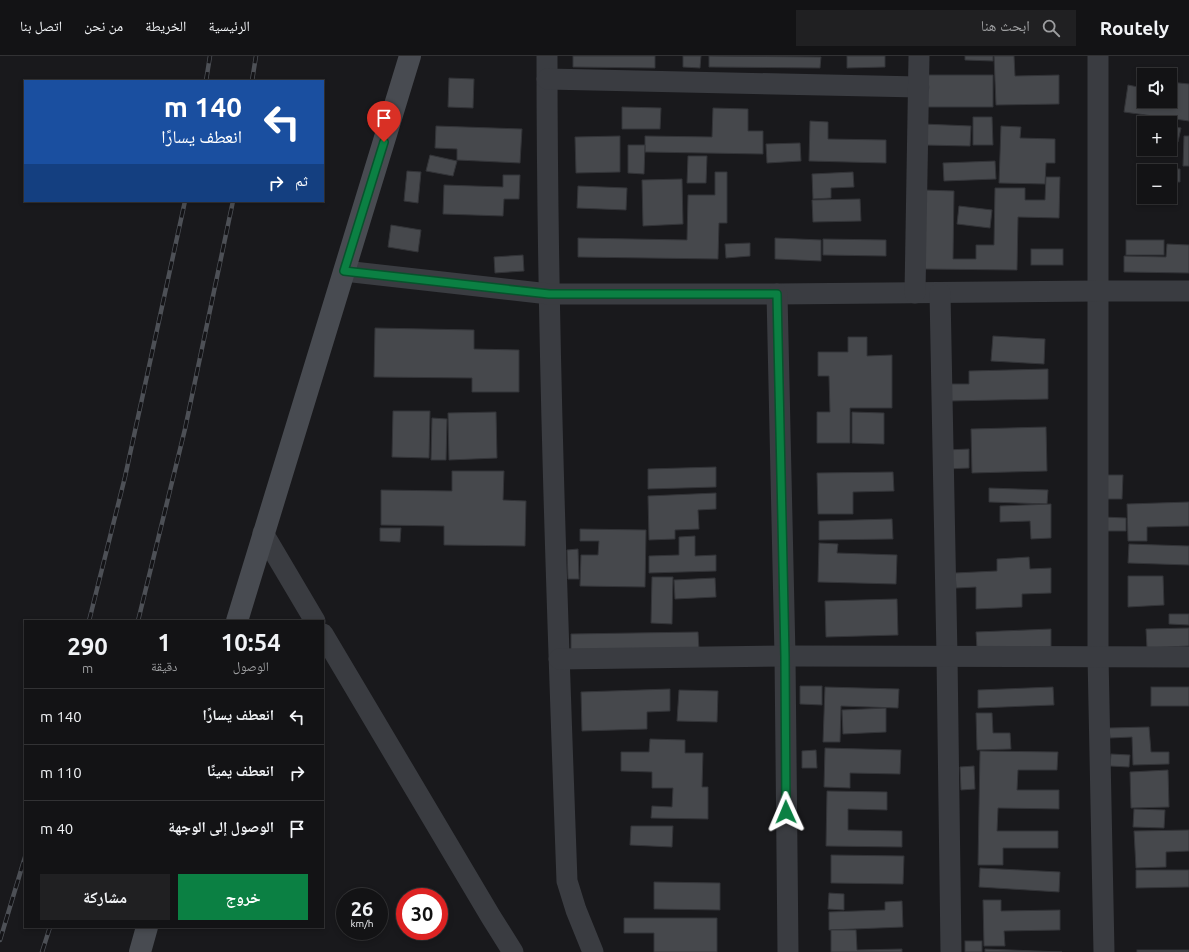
<!DOCTYPE html>
<html lang="ar">
<head>
<meta charset="utf-8">
<style>
  :root { --surface:#131315; --page:#202022; --text:#f1f3f6; --muted:#9d9ea0; --line:#323234; --accent:#0b8043 }
  body { margin:0; font-family:Ubuntu,"Noto Naskh Arabic",sans-serif; background:var(--page); color:var(--text); direction:rtl; height:100vh; display:flex; flex-direction:column; font-size:15px; white-space:nowrap }
  * { box-sizing:border-box; margin:0 }
  p { font-size:13px; color:var(--muted) }
  .icon { flex:none; width:22px; height:22px; fill:none; stroke:currentColor; stroke-width:2; stroke-linecap:round; stroke-linejoin:round }
  .map { position:relative; flex:1; overflow:hidden; direction:ltr }
  .drawer { position:absolute; left:24px; top:564px; width:300px; height:308px; display:flex; flex-direction:column; background:var(--surface); border-radius:0px; box-shadow:0 2px 6px #0003,0 0 0 1px var(--line); direction:rtl }
  .drawer>* { flex:none }
  .guide { position:absolute; left:24px; top:24px; width:300px; height:122px; border-radius:0px; box-shadow:0 2px 6px #0003,0 0 0 1px var(--line); direction:rtl; background:#1a4fa0; color:#fff; overflow:hidden }
  .fabs { position:absolute; left:1137px; top:12px; display:grid; gap:8px }
  .fabs a { display:grid; place-items:center; width:40px; height:40px; border-radius:0px; background:var(--surface); box-shadow:0 2px 6px #0003,0 0 0 1px var(--line); font-size:20px }
  .speed { position:absolute; left:336px; top:832px; display:flex; gap:8px; font-size:20px; font-weight:700; text-align:center }
  .speed>* { display:grid; place-content:center; width:52px; height:52px; border-radius:50%; background:var(--surface); box-shadow:0 2px 6px #0003,0 0 0 1px var(--line); line-height:1 }
  .speed small { font-size:10px; font-weight:400 }
  .speed .limit { border:6px solid #d22; background:#fff; color:#111 }
  .pin { position:absolute; display:grid; place-items:center; width:34px; height:34px; color:#fff; margin:-41px -17px; border-radius:50% 50% 50% 0; rotate:-45deg; box-shadow:0 0 4px #0007 }
  .pin .icon { rotate:45deg }
  .me { position:absolute; width:44px; margin:-22px; rotate:359deg; stroke-linejoin:round; filter:drop-shadow(0 0 3px #0008) }
  .turn { display:flex; align-items:center; gap:14px; height:84px; padding:0 16px; font-size:18px }
  .turn .icon { width:52px; height:52px; stroke-width:2.5 }
  .turn b { display:block; font-size:28px; line-height:34px }
  .then { display:flex; align-items:center; height:38px; padding:0 16px; background:#0003; gap:8px; font-size:15px }
  .eta { display:flex; justify-content:space-evenly; align-items:center; height:68px; text-align:center }
  .eta b { font-size:24px; font-weight:700; line-height:28px }
  .cta { display:flex; gap:8px; margin-top:auto; padding:8px 16px }
  .cta a { flex:1; height:46px; border-radius:0px; background:var(--accent); color:#fff; font-size:16px; font-weight:700; line-height:46px; text-align:center }
  .cta a+a { background:var(--page); color:var(--text) }
  ul { padding:0; list-style:none }
  li { display:flex; align-items:center; gap:12px; height:56px; padding:0 16px; border-top:1px solid var(--line) }
  li div { flex:1 }
  li b { display:block; font-size:15px }
  li em { font-style:normal }
  header { display:flex; align-items:center; gap:24px; box-sizing:border-box; height:56px; padding:0 20px; background:var(--surface); border-bottom:1px solid var(--line) }
  header strong { font-size:19px }
  nav { display:flex; gap:22px; margin-inline-start:auto; font-size:14px }
  .search { width:280px; height:36px; background:var(--page); display:flex; align-items:center; gap:10px; box-sizing:border-box; padding:0 14px; border-radius:0px; color:var(--muted); font-size:15px }
  .map>svg:first-child { display:block }
  .building { fill:#46484c; stroke:#333438 }
  .lines { fill:none; stroke-linecap:round; stroke-linejoin:round }
  .minor { stroke:#3a3c41; stroke-width:21 }
  .secondary { stroke:#484b51; stroke-width:22 }
  .rail-casing { stroke:#4d5056; stroke-width:4.5 }
  .rail { stroke:#141417; stroke-width:3; stroke-dasharray:9; stroke-linecap:butt }
  .route-casing { stroke:#07532c; stroke-width:10 }
  .route { stroke:#0b8043; stroke-width:7 }
</style>
</head>
<body>
<header>
<strong>Routely</strong>
<div class="search"><svg class="icon" aria-label="search" viewBox="0 0 24 24"><circle cx="10" cy="10" r="6"/><path d="M15 15l6 6"/></svg>ابحث هنا</div>
<nav><a>الرئيسية</a><a>الخريطة</a><a>من نحن</a><a>اتصل بنا</a></nav>
</header>
<div class="map">
<svg width="1189" height="896" viewBox="0 0 1189 896">
  <rect width="100%" height="100%" fill="#19191c"/>
  <g class="building">
    <polygon points="573,0 655,0 655,12 573,11"/>
    <polygon points="683,0 701,0 700,12 683,11"/>
    <polygon points="709,0 821,1 820,12 709,11"/>
    <polygon points="847,0 885,0 885,11 847,12"/>
    <polygon points="965,0 993,0 993,5 965,4"/>
    <polygon points="994,0 1014,0 1015,20 1059,19 1059,48 996,49"/>
    <polygon points="1141,12 1166,15 1166,19 1144,19 1144,45 1170,45 1170,26 1189,28 1189,65 1124,56 1128,29 1138,31"/>
    <polygon points="922,19 993,19 993,51 921,51"/>
    <polygon points="449,22 474,23 473,52 448,51"/>
    <polygon points="622,51 661,52 660,73 622,73"/>
    <polygon points="713,52 748,53 748,75 763,75 763,98 645,96 645,80 712,81"/>
    <polygon points="973,61 992,61 993,89 973,89"/>
    <polygon points="810,65 828,66 828,83 886,84 886,107 809,105"/>
    <polygon points="923,68 971,70 970,90 923,89"/>
    <polygon points="436,70 522,73 520,107 457,104 457,93 435,92"/>
    <polygon points="1001,70 1021,71 1020,82 1055,83 1055,107 1046,107 1045,128 999,127"/>
    <polygon points="1170,70 1181,72 1178,86 1170,84"/>
    <polygon points="620,80 620,116 576,117 575,81"/>
    <polygon points="1184,80 1189,80 1189,110 1183,110"/>
    <polygon points="800,87 801,105 767,107 766,88"/>
    <polygon points="628,89 645,89 644,118 628,117"/>
    <polygon points="430,99 457,105 453,120 426,115"/>
    <polygon points="688,100 707,100 706,127 687,127"/>
    <polygon points="995,105 996,123 944,125 943,107"/>
    <polygon points="1162,112 1180,113 1180,126 1170,126 1170,115 1162,115"/>
    <polygon points="407,115 421,116 418,147 404,145"/>
    <polygon points="715,116 727,116 727,167 719,167 718,203 578,201 578,182 687,184 688,139 715,139"/>
    <polygon points="853,116 854,131 831,132 831,142 813,143 812,118"/>
    <polygon points="503,119 520,119 519,143 504,143 503,160 443,158 444,129 503,131"/>
    <polygon points="1046,121 1060,121 1059,162 1018,161 1017,214 923,213 924,134 954,135 953,203 976,203 976,189 994,189 995,132 1025,132 1025,144 1045,144"/>
    <polygon points="682,123 683,168 643,170 642,124"/>
    <polygon points="578,130 627,132 626,154 577,152"/>
    <polygon points="860,143 861,165 813,166 812,144"/>
    <polygon points="959,150 992,154 990,172 957,168"/>
    <polygon points="391,169 421,174 418,196 388,191"/>
    <polygon points="775,182 821,184 821,205 775,203"/>
    <polygon points="823,183 886,184 886,200 823,199"/>
    <rect x="1126" y="184" width="38" height="15"/>
    <polygon points="750,187 750,200 726,202 725,188"/>
    <polygon points="1167,188 1189,189 1189,217 1124,216 1124,200 1166,201"/>
    <rect x="1031" y="193" width="32" height="16"/>
    <polygon points="523,199 524,215 495,217 494,201"/>
    <polygon points="375,272 474,274 474,293 519,294 519,336 472,336 472,322 374,321"/>
    <polygon points="993,280 1045,283 1044,308 991,305"/>
    <polygon points="848,281 867,281 867,300 892,299 892,352 850,352 850,387 817,387 817,356 830,356 829,320 818,320 818,296 848,296"/>
    <polygon points="1048,313 1048,343 950,345 950,328 969,328 969,315"/>
    <polygon points="393,355 430,355 429,402 392,401"/>
    <polygon points="496,356 497,402 449,404 448,357"/>
    <polygon points="852,356 884,357 884,388 852,387"/>
    <polygon points="432,362 447,363 446,404 431,404"/>
    <polygon points="1046,371 1047,415 972,417 971,373"/>
    <polygon points="969,393 969,412 946,413 946,394"/>
    <polygon points="716,411 716,431 648,433 648,413"/>
    <polygon points="452,415 504,415 503,444 526,445 525,490 444,489 444,470 381,469 381,434 452,435"/>
    <polygon points="893,416 894,435 853,436 853,458 818,458 817,417"/>
    <polygon points="1106,419 1123,419 1122,443 1105,443"/>
    <polygon points="989,432 1048,434 1047,448 989,446"/>
    <polygon points="716,437 716,453 698,454 699,473 675,474 675,483 649,484 648,440"/>
    <polygon points="1189,446 1189,470 1147,471 1147,485 1128,485 1127,448"/>
    <polygon points="1051,448 1051,482 1031,483 1030,465 1000,466 1000,450"/>
    <polygon points="1103,461 1126,462 1126,475 1103,475"/>
    <polygon points="892,463 893,483 819,484 819,465"/>
    <polygon points="380,472 401,472 400,486 380,485"/>
    <polygon points="580,473 646,474 645,531 580,530 581,499 598,499 599,485 580,485"/>
    <polygon points="695,480 695,500 716,499 716,515 649,517 649,500 679,499 679,481"/>
    <polygon points="819,487 838,488 837,497 897,499 896,528 818,526"/>
    <polygon points="1129,488 1189,490 1189,509 1128,507"/>
    <polygon points="578,493 579,523 568,523 567,494"/>
    <polygon points="1029,501 1030,513 1051,512 1051,537 1022,538 1022,551 976,553 976,531 956,532 955,517 997,515 997,503"/>
    <polygon points="1128,520 1163,520 1164,549 1128,551"/>
    <polygon points="652,521 673,521 672,568 651,567"/>
    <polygon points="715,522 716,541 675,543 674,524"/>
    <polygon points="897,543 898,579 826,581 825,545"/>
    <polygon points="1169,558 1189,558 1189,569 1169,568"/>
    <polygon points="1189,572 1189,590 1147,592 1146,573"/>
    <polygon points="1051,573 1051,591 977,593 976,576"/>
    <polygon points="698,576 699,594 571,597 571,578"/>
    <polygon points="800,630 822,630 822,649 800,648"/>
    <polygon points="825,631 899,633 898,652 841,650 840,686 823,686"/>
    <polygon points="1053,631 1054,649 978,652 978,634"/>
    <rect x="1151" y="631" width="38" height="19"/>
    <polygon points="670,633 670,655 647,656 647,673 582,675 581,636"/>
    <polygon points="679,634 718,635 717,666 677,665"/>
    <polygon points="886,652 886,676 843,678 842,654"/>
    <polygon points="976,657 992,657 993,677 1010,677 1011,693 977,694"/>
    <polygon points="1149,671 1151,696 1169,696 1169,708 1133,709 1132,681 1110,682 1109,672"/>
    <polygon points="650,683 685,684 685,697 703,697 702,731 708,731 708,763 651,762 652,750 672,751 673,732 652,732 652,716 621,715 621,696 649,696"/>
    <polygon points="825,692 901,694 900,718 850,717 850,732 824,731"/>
    <polygon points="816,694 817,712 802,712 802,695"/>
    <polygon points="980,695 1058,696 1057,714 1018,714 1017,734 1059,734 1059,753 998,752 997,775 1058,775 1058,792 1003,792 1003,809 978,809"/>
    <polygon points="1111,698 1130,699 1129,711 1110,710"/>
    <polygon points="974,710 975,733 961,734 960,711"/>
    <polygon points="1168,714 1169,751 1131,752 1130,716"/>
    <polygon points="827,735 887,736 887,754 848,753 848,774 902,775 902,791 826,790"/>
    <polygon points="1134,753 1165,754 1164,772 1133,771"/>
    <polygon points="631,770 673,770 672,791 630,789"/>
    <polygon points="1189,774 1189,795 1166,796 1166,811 1136,812 1134,775"/>
    <polygon points="831,799 904,800 903,828 831,827"/>
    <polygon points="980,812 1060,816 1059,836 979,831"/>
    <polygon points="1136,814 1189,814 1189,831 1136,832"/>
    <polygon points="654,826 720,827 720,854 654,853"/>
    <polygon points="829,837 844,838 844,854 828,853"/>
    <polygon points="983,844 1001,844 1001,855 1060,854 1060,874 1004,875 1005,890 984,890"/>
    <polygon points="902,845 903,871 829,874 829,856 885,854 885,846"/>
    <polygon points="624,862 717,862 717,896 654,896 654,877 624,877"/>
    <polygon points="831,874 856,874 857,894 902,893 902,896 831,896"/>
    <rect x="965" y="885" width="17" height="11"/>
    <polygon points="985,893 1062,896 985,896"/>
    <rect x="1137" y="894" width="52" height="2"/>
  </g>
  <g class="lines">
    <g class="minor">
      <path d="M 547,0 C 547,275 557,550 567,825 L 576,854 L 593,896"/>
      <polyline points="1098,0 1098,600 1104,896"/>
      <polyline points="547,23 919,31"/>
      <polyline points="344,215 549,238 777,238 1097,235 1189,235"/>
      <polyline points="915,237 919,0"/>
      <polyline points="940,237 947,600 951,896"/>
      <polyline points="777,238 785,600 788,896"/>
      <polyline points="263,477 315,565"/>
      <polyline points="323,578 491,861 513,896"/>
      <polyline points="559,603 785,600 1189,601"/>
    </g>
    <g class="secondary">
      <polyline points="237,565 410,0"/>
      <polyline points="140,896 147,871"/>
    </g>
    <defs>
      <g id="rail">
        <polyline points="206,25 210,0"/>
        <polyline points="252,25 256,0"/>
        <polyline points="89,565 125,421 185,145"/>
        <polyline points="138,565 185,373 233,145"/>
        <polyline points="0,884 25,801"/>
        <polyline points="42,896 50,871"/>
      </g>
    </defs>
    <use href="#rail" class="rail-casing"/>
    <use href="#rail" class="rail"/>
  </g>
  <g class="lines">
    <defs>
      <polyline id="route" points="384,86 344,215 549,238 777,238 785,600 786,756"/>
    </defs>
    <use href="#route" class="route-casing"/>
    <use href="#route" class="route"/>
  </g>
</svg>
<div class="fabs">
<a><svg class="icon" aria-label="sound" viewBox="0 0 24 24"><path d="M4 9h4l5-4v14l-5-4H4zM17 9q2 3 0 6"/></svg></a>
<a>+</a>
<a>−</a>
</div>
<div class="speed"><div>26<small>km/h</small></div><div class="limit">30</div></div>
<div class="pin" style="left:384px;top:86px;background:#d93025"><svg class="icon" aria-label="arrive" viewBox="0 0 24 24"><path d="M6 21V4h12l-3 4 3 4H6"/></svg></div>
<svg class="me" style="left:786px;top:756px" viewBox="-20 -20 40 40"><path d="M0-17L14 15 0 8-14 15z" fill="#0b8043" stroke="#fff" stroke-width="4"/></svg>
<div class="guide">
<div class="turn"><svg class="icon" aria-label="left" viewBox="0 0 24 24"><path d="M17 20v-9H6M10 6l-5 5 5 5"/></svg><div><b>140 m</b>انعطف يسارًا</div></div>
<div class="then">ثم<svg class="icon" aria-label="right" viewBox="0 0 24 24"><path d="M7 20v-9h11M14 6l5 5-5 5"/></svg></div>
</div>
<section class="drawer">
<div class="eta">
<div><b>10:54</b><p>الوصول</p></div>
<div><b>1</b><p>دقيقة</p></div>
<div><b>290</b><p>m</p></div>
</div>
<ul>
<li><svg class="icon" aria-label="left" viewBox="0 0 24 24"><path d="M17 20v-9H6M10 6l-5 5 5 5"/></svg><div><b>انعطف يسارًا</b></div><em>140 m</em></li>
<li><svg class="icon" aria-label="right" viewBox="0 0 24 24"><path d="M7 20v-9h11M14 6l5 5-5 5"/></svg><div><b>انعطف يمينًا</b></div><em>110 m</em></li>
<li><svg class="icon" aria-label="arrive" viewBox="0 0 24 24"><path d="M6 21V4h12l-3 4 3 4H6"/></svg><div><b>الوصول إلى الوجهة</b></div><em>40 m</em></li>
</ul>
<div class="cta"><a>خروج</a><a>مشاركة</a></div>
</section>
</div>
</body>
</html>
